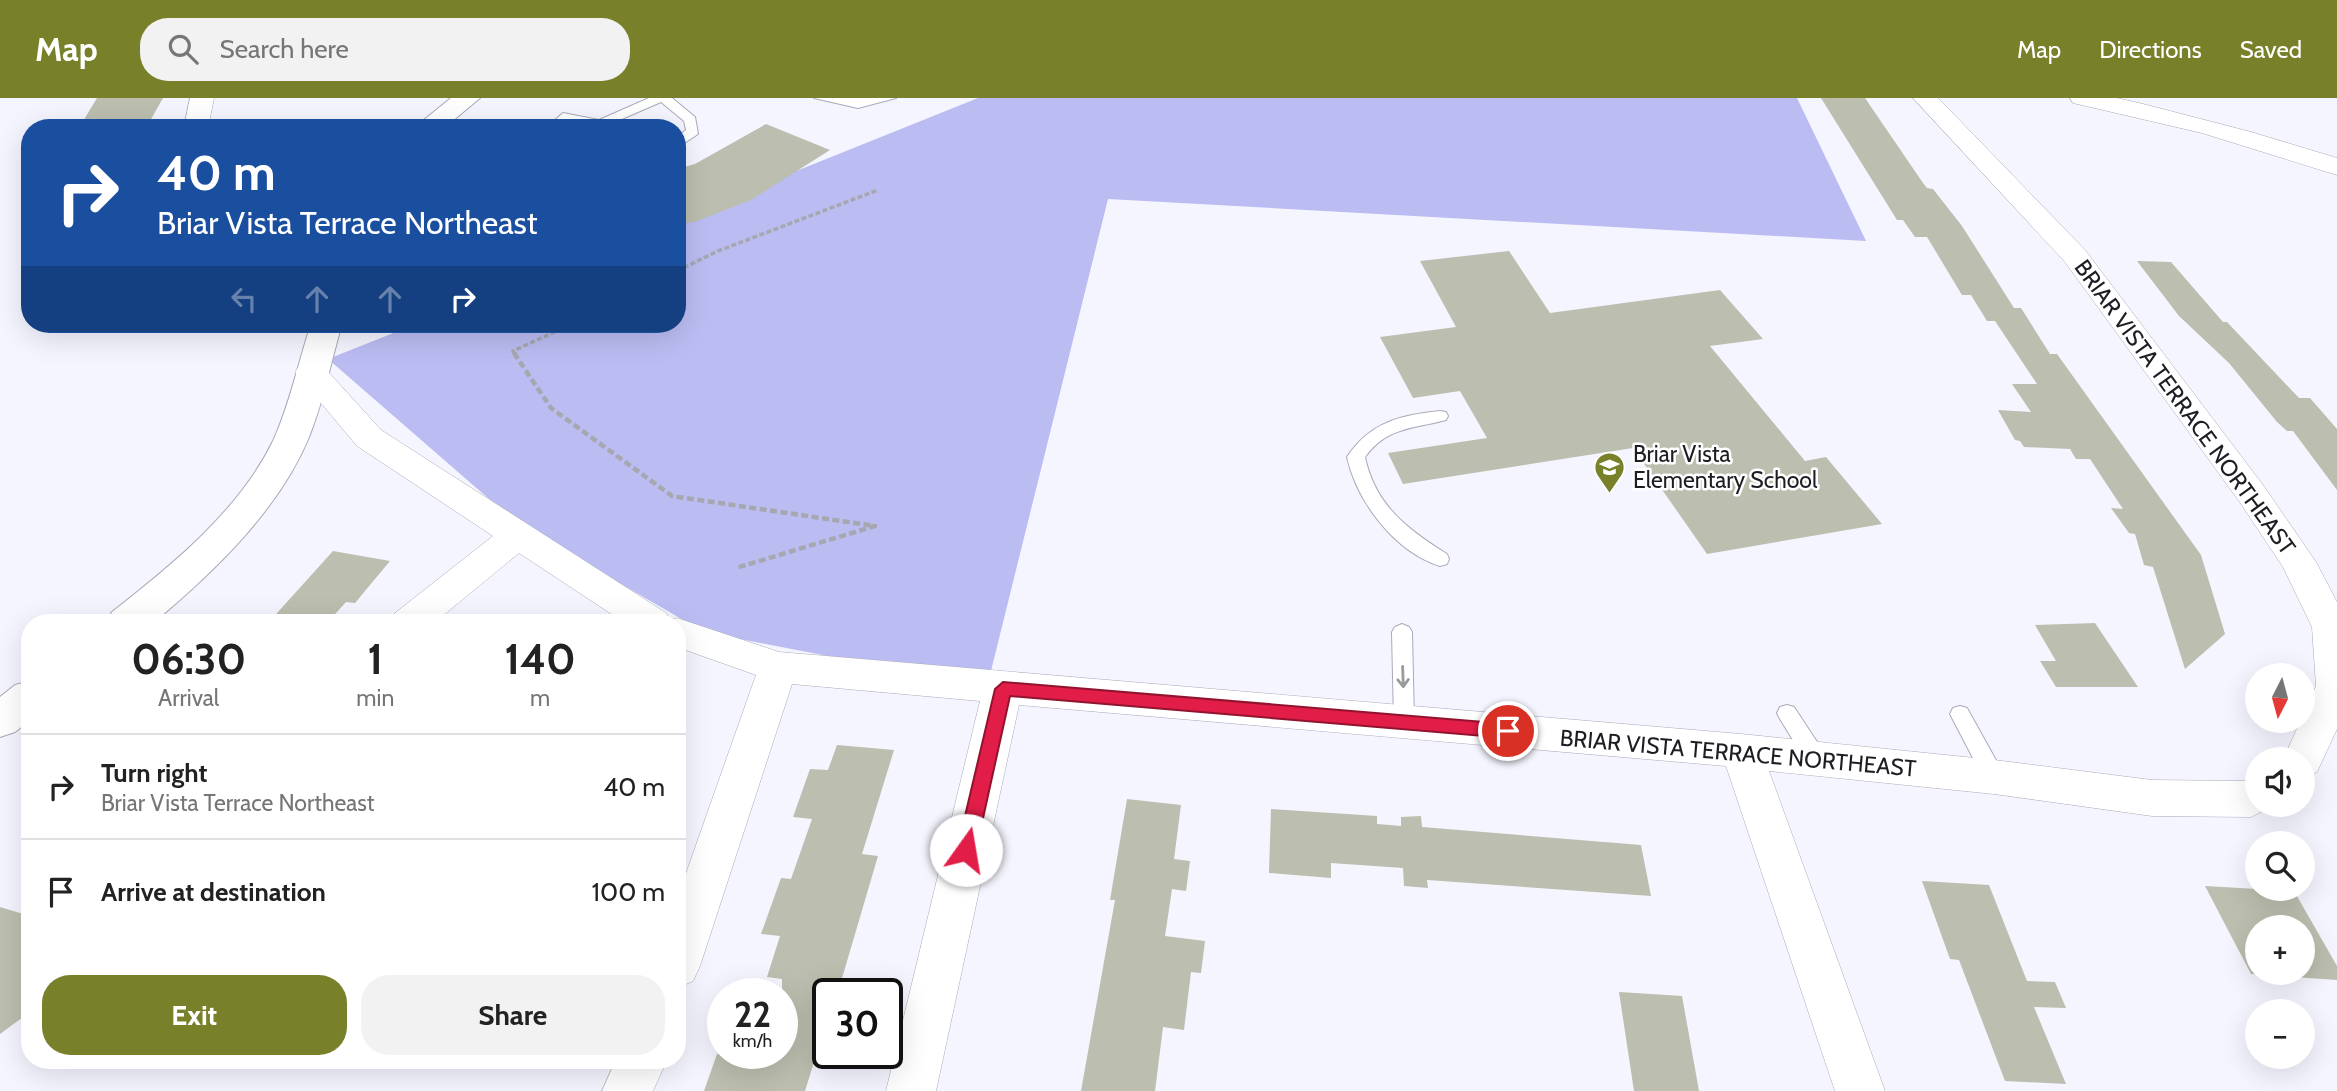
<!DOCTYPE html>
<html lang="en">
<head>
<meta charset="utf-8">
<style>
  :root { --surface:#fff; --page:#f2f2f2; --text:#222; --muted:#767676; --line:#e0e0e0; --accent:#79802a }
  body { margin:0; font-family:Cabin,sans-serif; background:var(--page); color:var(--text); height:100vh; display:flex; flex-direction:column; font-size:26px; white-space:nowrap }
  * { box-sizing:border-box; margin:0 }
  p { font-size:23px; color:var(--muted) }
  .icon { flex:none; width:38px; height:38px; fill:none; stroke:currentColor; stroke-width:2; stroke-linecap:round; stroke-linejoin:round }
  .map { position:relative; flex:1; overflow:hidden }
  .drawer { position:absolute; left:21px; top:516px; width:665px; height:455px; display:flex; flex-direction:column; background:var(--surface); border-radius:28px; box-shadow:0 7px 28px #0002 }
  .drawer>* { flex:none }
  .top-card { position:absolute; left:21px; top:21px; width:665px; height:214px; border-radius:28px; box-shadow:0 7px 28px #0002; background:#1a4fa0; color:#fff; overflow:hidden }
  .needle { width:46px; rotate:186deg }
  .buttons { position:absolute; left:2245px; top:565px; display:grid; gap:14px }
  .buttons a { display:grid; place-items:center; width:70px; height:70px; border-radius:50%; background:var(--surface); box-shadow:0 7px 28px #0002; font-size:35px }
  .speed { position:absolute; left:707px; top:880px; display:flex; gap:14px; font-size:35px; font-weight:700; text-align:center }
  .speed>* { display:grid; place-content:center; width:91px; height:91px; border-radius:50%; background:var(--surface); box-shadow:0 7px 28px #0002; line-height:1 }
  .speed small { font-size:18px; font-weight:400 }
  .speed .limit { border:4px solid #111; border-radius:10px; background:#fff; color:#111 }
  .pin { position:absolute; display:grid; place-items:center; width:60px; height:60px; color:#fff; margin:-30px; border:4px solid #fff; border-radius:50%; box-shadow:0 2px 7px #0007 }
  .me { position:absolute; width:77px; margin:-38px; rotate:13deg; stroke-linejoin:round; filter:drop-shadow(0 0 5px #0008) }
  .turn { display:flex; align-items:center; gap:24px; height:147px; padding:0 21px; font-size:32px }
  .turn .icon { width:91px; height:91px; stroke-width:2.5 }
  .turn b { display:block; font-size:49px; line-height:60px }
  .lanes { display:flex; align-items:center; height:66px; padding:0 21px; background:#0003; justify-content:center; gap:35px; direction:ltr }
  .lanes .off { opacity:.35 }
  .eta { display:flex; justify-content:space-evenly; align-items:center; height:119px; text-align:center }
  .eta b { font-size:42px; font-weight:700; line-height:49px }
  .cta { display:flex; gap:14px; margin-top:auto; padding:14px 21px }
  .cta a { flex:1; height:80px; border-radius:28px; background:var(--accent); color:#fff; font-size:28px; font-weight:700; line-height:80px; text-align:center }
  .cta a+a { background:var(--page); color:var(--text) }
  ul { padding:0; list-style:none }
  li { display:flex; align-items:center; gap:21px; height:105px; padding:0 21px; border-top:2px solid var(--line) }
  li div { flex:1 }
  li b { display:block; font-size:26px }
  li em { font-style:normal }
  header { display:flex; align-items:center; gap:42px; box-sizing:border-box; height:98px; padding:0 35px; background:var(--accent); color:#fff }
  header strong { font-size:33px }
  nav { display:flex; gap:38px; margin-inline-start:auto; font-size:24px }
  .search { width:490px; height:63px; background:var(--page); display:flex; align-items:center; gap:18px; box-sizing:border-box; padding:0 24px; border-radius:28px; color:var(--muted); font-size:26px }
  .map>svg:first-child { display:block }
  .forest { fill:#bbbcf2 }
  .building { fill:#bcbeaf; fill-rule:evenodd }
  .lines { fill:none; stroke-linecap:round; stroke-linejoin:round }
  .lane-casing { stroke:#a9aab9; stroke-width:2 }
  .street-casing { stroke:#a9aab9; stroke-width:1 }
  .secondary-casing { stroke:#a9aab9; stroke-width:2 }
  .path-far1 { stroke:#a6a7af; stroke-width:3.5; stroke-dasharray:5 2.5; stroke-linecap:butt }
  .path { stroke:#a6a7af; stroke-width:4.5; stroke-dasharray:7 3.5; stroke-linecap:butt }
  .lane { fill:#fff; fill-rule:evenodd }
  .street { fill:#fff; fill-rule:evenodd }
  .secondary { fill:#fff; fill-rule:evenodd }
  .oneway { stroke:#999a9c }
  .route { fill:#e11d48; stroke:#92132f; stroke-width:2 }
  .labels { text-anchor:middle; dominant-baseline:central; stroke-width:5; stroke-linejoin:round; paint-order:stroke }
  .street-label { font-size:23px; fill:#1d1e23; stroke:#fff }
  .poi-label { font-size:23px; fill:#1d1e23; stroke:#fff; text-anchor:start }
</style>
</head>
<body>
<header>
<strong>Map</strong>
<div class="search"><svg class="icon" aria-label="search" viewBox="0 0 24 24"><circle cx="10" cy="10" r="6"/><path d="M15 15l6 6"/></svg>Search here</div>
<nav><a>Map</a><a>Directions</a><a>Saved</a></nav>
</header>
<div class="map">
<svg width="2337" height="993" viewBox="0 0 2337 993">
  <rect width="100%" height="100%" fill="#f5f5ff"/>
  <polygon class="forest" points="978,0 1797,0 1866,143 1108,101 987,589 704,534 519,427 328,261 416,226 677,226 677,121"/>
  <g class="building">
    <polygon points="97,0 163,0 146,30 79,30"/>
    <polygon points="1821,0 1865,0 1923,85 1927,90 1933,91 1962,128 2014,210 2021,210 2050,256 2057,256 2201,457 2225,536 2185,571 2153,469 2144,467 2135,436 2129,435 2111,410 2123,411 2090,361 2076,361 2070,351 2024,349 2020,343 2015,342 1998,312 2031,314 2012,286 2037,286 1995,223 1987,223 1971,197 1962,197 1927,139 1915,139 1903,122 1897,122"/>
    <polygon points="766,26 830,52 751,102 694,124 677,126 677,71 695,66"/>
    <polygon points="1509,153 1550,215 1720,192 1763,241 1710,248 1805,363 1826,359 1882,426 1707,456 1633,350 1403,386 1388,355 1487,340 1460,293 1413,300 1380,239 1456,229 1420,163"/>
    <polygon points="2137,163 2171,164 2223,224 2227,224 2299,300 2310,300 2337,331 2337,392 2293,333 2287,333 2277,324 2229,265 2179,218"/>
    <polygon points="333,453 390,463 355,505 346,504 327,525 268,525"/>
    <polygon points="2095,525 2138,589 2056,589 2040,563 2056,563 2035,527"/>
    <polygon points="837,647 894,652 862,756 878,758 840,887 828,885 828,919 805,993 704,993 717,956 782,956 782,881 767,879 780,838 761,836 781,780 791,781 812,721 793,719 810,671 828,672"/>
    <polygon points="1127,701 1181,707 1174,761 1190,763 1186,793 1172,791 1165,838 1205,843 1201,875 1191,874 1184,932 1163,929 1155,993 1081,993 1115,802 1110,802"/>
    <polygon points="1271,711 1377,718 1377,726 1401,728 1401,719 1421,718 1422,729 1641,747 1651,798 1427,782 1428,790 1404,788 1403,770 1331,765 1331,780 1269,775"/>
    <polygon points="1922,783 1989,787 2027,883 2055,884 2066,910 2034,909 2066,986 2005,983 1959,862 1950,861"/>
    <path d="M 2205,788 L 2294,793 L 2337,868 L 2337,882 L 2251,876 ZM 2258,830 L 2303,830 L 2303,875 L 2258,875 Z"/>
    <polygon points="0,809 30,818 30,914 0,936"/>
    <polygon points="1619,894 1682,898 1699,993 1634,993"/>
  </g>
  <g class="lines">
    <defs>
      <g id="lane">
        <polygon points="649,0 672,0 695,19 698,36 677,50 677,39 686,32 684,23 661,4 601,30 570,22 561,30 546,30 563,15 599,22"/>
        <polygon points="814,0 896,0 858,10"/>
        <path d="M 1440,313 L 1446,314 L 1448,318 L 1446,322 C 1412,331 1387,329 1365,359 C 1375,407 1407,431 1447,456 L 1449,461 L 1447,466 L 1440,468 C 1395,454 1357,404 1347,359 C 1370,324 1401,317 1440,313 Z"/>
        <polygon points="1402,526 1409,529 1412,534 1414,624 1411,630 1404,632 1397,630 1394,624 1392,534 1395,529"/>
        <polygon points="1787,607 1794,609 1825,656 1828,662 1825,668 1817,671 1809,668 1780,621 1777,615 1780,609"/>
        <polygon points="1960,608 1967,610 2002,673 2005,679 2002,685 1994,688 1986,685 1950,616 1953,610"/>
      </g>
      <g id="street">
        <polygon points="190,0 214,0 208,30 184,30"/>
        <polygon points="1913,0 1938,0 2085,152 2263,387 2316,464 2337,504 2337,631 2317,674 2303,679 2303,662 2283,662 2316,588 2312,529 2283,469 2239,403 2065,164"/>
        <polygon points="2070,0 2117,0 2147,7 2251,34 2337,60 2337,77 2202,35 2073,5"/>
        <polygon points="311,264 322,267 381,332 666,515 670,522 677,520 779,554 1741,636 1994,662 2152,682 2244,683 2258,678 2258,707 2274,707 2251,719 2152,718 1994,696 1769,673 1885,993 1835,993 1726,668 1019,607 936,993 886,993 980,603 792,586 700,868 693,883 677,890 677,801 756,577 677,549 677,525 625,525 519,455 434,525 389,525 395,515 493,438 357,348 295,274 300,267"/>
        <polygon points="616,962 667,962 653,993 602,993"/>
      </g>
      <g id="secondary">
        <polygon points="451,0 480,0 444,30 414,30"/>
        <path d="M 311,226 L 342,226 C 331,263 324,302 309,339 C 279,412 213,475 153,525 L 106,525 L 112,514 C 171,468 239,413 273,343 C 290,306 298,265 311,226 Z"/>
        <polygon points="30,583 30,622 15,634 0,639 0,599 15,587"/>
      </g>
    </defs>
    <use href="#lane" class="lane-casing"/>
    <use href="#street" class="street-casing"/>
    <use href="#secondary" class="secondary-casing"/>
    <g class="path-far1">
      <polyline points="677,173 718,153 878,92"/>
      <polyline points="515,256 513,253 572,226"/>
    </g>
    <polyline class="path" points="514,255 551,310 672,398 875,428 736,470"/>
    <use href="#lane" class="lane"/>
    <use href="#street" class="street"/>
    <use href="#secondary" class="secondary"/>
  </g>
  <defs><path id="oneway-shaft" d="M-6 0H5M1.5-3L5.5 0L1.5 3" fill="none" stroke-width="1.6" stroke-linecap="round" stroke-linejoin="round" transform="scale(1.75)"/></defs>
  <use class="oneway" href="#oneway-shaft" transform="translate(1403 579) rotate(88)"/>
  <polygon class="route" points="1003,584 1508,626 1517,633 1508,640 1010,598 976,752 973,758 960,758 957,752 995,591"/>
  <defs>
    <symbol id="school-pin" viewBox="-11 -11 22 30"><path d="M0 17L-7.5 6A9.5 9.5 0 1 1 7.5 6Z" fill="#79802a" stroke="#fff"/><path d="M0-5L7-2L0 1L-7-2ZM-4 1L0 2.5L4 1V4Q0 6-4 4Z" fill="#fff"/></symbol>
  </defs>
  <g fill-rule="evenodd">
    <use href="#school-pin" x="1592" y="352" width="35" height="47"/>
  </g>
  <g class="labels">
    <g class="street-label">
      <text transform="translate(2185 309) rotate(54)">BRIAR VISTA TERRACE NORTHEAST</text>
      <text transform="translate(1738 655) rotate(5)">BRIAR VISTA TERRACE NORTHEAST</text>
    </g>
    <g class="poi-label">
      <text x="1633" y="356">Briar Vista<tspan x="1633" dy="26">Elementary School</tspan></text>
    </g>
  </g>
</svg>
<div class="buttons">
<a><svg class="needle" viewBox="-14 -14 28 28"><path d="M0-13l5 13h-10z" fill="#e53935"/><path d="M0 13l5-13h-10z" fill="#767676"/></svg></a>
<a><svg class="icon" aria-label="sound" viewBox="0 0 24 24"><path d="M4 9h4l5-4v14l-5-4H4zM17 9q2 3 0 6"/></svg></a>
<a><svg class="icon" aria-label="search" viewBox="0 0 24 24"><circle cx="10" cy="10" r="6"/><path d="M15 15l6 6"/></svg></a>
<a>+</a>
<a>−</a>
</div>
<div class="speed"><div>22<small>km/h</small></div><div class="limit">30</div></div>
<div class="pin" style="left:1508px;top:633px;background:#d93025"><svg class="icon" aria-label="arrive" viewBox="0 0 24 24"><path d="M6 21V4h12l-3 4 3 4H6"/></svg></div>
<svg class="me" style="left:966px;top:752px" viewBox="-20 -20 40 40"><circle r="19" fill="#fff"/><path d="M0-13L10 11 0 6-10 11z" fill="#e11d48"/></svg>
<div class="top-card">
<div class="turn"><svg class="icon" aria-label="right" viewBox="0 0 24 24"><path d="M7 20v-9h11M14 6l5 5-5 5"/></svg><div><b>40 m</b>Briar Vista Terrace Northeast</div></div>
<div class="lanes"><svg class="icon off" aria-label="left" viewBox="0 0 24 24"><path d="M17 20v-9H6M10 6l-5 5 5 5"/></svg><svg class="icon off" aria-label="ahead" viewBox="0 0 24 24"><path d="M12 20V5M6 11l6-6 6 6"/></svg><svg class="icon off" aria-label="ahead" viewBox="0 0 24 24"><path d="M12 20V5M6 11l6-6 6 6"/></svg><svg class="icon" aria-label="right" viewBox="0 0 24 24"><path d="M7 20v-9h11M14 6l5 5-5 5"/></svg></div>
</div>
<section class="drawer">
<div class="eta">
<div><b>06:30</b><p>Arrival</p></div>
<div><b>1</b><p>min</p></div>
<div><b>140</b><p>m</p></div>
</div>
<ul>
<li><svg class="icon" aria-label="right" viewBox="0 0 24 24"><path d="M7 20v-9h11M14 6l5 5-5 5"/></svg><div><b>Turn right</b><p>Briar Vista Terrace Northeast</p></div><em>40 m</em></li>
<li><svg class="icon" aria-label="arrive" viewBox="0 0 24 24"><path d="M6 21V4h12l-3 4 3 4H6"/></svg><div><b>Arrive at destination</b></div><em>100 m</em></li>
</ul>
<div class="cta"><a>Exit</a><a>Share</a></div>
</section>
</div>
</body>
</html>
